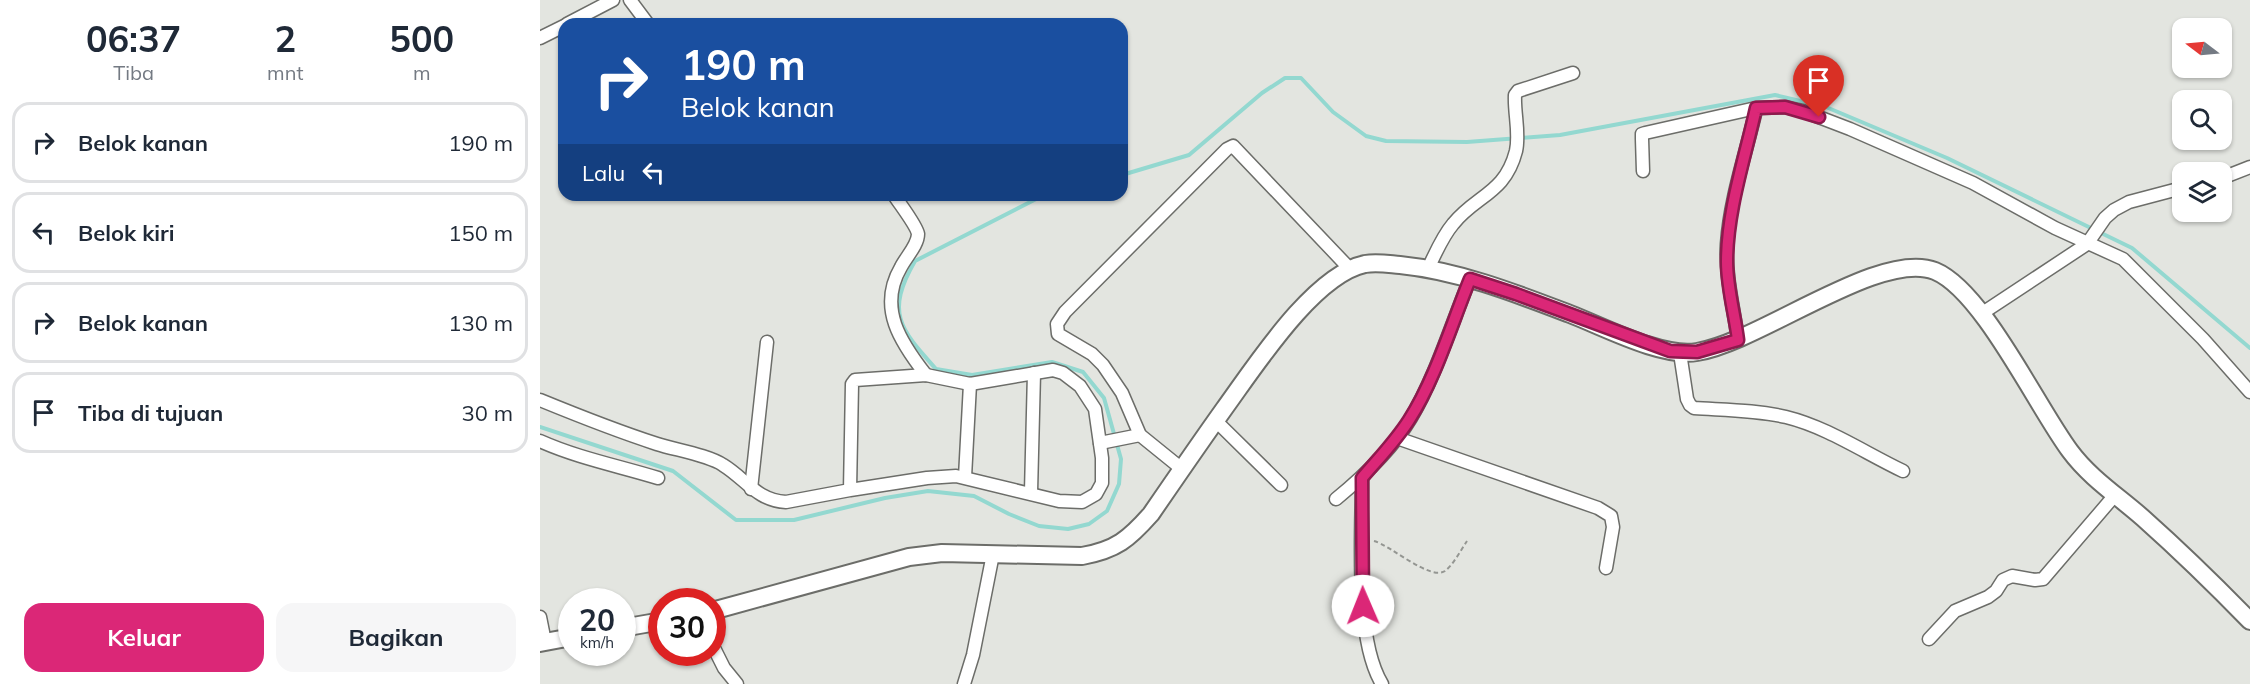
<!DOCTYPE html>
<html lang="id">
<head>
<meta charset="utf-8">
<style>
  :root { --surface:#fff; --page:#f6f6f7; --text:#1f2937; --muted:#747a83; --line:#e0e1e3; --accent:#db2777 }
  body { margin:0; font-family:Mulish,sans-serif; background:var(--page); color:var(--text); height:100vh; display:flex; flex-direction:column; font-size:22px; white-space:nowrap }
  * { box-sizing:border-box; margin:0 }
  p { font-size:20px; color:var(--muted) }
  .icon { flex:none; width:33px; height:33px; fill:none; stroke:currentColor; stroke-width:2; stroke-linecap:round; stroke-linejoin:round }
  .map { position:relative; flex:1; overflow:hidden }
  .drawer { display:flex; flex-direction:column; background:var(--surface); width:540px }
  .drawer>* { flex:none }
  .hud { position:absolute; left:18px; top:18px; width:570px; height:183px; border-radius:18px; box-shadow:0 2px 4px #0004; background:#1a4fa0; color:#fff; overflow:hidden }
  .needle { width:39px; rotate:286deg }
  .tools { position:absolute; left:1632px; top:18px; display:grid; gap:12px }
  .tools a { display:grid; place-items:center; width:60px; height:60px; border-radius:12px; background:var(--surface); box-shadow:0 2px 4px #0004; font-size:30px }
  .speed { position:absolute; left:18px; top:588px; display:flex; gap:12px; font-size:30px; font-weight:700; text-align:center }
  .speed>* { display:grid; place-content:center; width:78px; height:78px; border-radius:50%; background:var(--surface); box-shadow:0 2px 4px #0004; line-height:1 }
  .speed small { font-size:15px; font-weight:400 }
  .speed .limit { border:9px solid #d22; background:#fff; color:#111 }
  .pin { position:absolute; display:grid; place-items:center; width:51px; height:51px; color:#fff; margin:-62px -26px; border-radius:50% 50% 50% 0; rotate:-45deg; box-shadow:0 0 6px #0007 }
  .pin .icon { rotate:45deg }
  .me { position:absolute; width:66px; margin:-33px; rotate:359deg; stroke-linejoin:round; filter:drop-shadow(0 0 4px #0008) }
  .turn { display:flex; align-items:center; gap:21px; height:126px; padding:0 24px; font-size:27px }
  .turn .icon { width:78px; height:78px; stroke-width:2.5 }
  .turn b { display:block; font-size:42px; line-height:51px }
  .then { display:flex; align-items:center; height:57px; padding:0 24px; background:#0003; gap:12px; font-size:22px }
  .eta { display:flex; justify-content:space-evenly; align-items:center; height:102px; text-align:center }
  .eta b { font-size:36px; font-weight:700; line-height:42px }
  .action { display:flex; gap:12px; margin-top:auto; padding:12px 24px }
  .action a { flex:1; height:69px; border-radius:18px; background:var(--accent); color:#fff; font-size:24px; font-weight:700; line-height:69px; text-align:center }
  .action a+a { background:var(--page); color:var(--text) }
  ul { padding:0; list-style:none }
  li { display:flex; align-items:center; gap:18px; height:81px; margin:0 12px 9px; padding:0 12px; border:3px solid var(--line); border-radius:18px }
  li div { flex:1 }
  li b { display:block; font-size:22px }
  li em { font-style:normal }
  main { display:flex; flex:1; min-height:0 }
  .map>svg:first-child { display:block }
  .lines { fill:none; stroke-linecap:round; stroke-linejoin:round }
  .stream { stroke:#93d8d0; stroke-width:4 }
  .street-casing { stroke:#6c6d69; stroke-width:15 }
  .secondary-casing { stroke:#6c6d69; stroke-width:20 }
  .path { stroke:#949692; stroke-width:2; stroke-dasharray:4.5 3; stroke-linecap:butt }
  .street { stroke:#fff; stroke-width:12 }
  .secondary { stroke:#fff; stroke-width:16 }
  .route-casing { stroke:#8e194d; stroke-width:15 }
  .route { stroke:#db2777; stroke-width:10 }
</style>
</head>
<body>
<main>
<section class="drawer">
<div class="eta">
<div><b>06:37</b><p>Tiba</p></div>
<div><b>2</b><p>mnt</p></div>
<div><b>500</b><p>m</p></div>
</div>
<ul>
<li><svg class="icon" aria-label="right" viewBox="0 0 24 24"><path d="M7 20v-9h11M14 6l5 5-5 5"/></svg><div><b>Belok kanan</b></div><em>190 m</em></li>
<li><svg class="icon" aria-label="left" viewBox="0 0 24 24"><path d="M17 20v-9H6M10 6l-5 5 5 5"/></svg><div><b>Belok kiri</b></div><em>150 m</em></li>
<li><svg class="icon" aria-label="right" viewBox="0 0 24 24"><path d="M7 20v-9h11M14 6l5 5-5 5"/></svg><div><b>Belok kanan</b></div><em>130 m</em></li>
<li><svg class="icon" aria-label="arrive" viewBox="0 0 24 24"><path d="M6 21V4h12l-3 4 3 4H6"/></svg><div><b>Tiba di tujuan</b></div><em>30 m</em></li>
</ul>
<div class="action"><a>Keluar</a><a>Bagikan</a></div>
</section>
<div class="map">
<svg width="1710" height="684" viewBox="0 0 1710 684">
  <rect width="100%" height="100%" fill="#e3e5e0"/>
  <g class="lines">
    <g class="stream">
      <polyline points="582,175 649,155 722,93 745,78 761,78 793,112 826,136 846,141 927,142 1020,135 1235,95 1286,107 1407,158 1592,248 1710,348"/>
      <path d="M 0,427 L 133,471 L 196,520 L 254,520 L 345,498 L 388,491 L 434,496 L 469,514 L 499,526 L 528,529 L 549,524 L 567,511 L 579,484 L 581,459 L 564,398 L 543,372 L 512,362 L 432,375 L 396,369 C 360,329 345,313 375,261 L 500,197 L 508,195"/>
    </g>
    <defs>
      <g id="street">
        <polyline points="90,0 108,24"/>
        <polyline points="27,24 73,0"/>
        <polyline points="0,38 24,26"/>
        <polyline points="1103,171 1102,139 1102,134 1105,133 1216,108 1245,107 1263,111 1310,129 1433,183 1515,228 1583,259 1663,339 1710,392"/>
        <polyline points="1682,178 1710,167"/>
        <path d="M 354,195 C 359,203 377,226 378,234 C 378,245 366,257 361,267 C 337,308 361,343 386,375"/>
        <path d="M 888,269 C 895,254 902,237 913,224 C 936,195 965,194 976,151 C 980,133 974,113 975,95 L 978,91 L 1033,73"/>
        <polyline points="1441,314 1547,244 1565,218 1574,210 1589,202 1642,188"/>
        <path d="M 1198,340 C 1194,309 1185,276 1187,244 C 1190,199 1206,153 1216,110"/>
        <path d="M 1140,353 L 1147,399 L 1150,405 L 1154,408 C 1184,410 1217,410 1246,417 C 1287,427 1325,453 1363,471"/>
        <path d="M 0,400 C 39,416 77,431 117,444 C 136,450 168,455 183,465 C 206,479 216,500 246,502 L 310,490 L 387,478 L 416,476 L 519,501 L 542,502 L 556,494 L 562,483 L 562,458 L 555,409 L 540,386 L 523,373 L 513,370 L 430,384 L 386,375 L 315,380 L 312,384 L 310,490"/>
        <polyline points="676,421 741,485"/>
        <polyline points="857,438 1058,508 1071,516 1073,527 1066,568"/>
        <path d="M 0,441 C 38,458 79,466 118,478"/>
        <polyline points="560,443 600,435"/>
        <polyline points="642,469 600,435 582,393 563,365 552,354 518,334 517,324 525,312 687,149 693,146 810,269"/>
        <polyline points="425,477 430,384"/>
        <path d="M 822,478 C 822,533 814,638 842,684"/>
        <polyline points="211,489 227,342"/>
        <polyline points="491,492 494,373"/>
        <path d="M 796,499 C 824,476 852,450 871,418 C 896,375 911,325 930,279"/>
        <polyline points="0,617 5,642"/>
        <polyline points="1389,639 1415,611 1448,597 1456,591 1463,580 1472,576 1495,580 1503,579 1575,495"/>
        <polyline points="172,644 184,668 197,684"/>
        <polyline points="424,684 433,655 453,554"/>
      </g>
      <g id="secondary">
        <path d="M 172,611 L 369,557 L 402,553 L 542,556 C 576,550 589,539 611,514 C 635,479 659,444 684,409 C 714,368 773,275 825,264 C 837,262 848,264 860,265 C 919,271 975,293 1030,314 C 1064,327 1122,358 1157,352 C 1220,342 1340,249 1395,271 C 1443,291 1497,407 1530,451 C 1550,478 1578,496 1603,518 C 1640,551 1675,585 1710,621"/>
        <polyline points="82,628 122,621"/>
        <polyline points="0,643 32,637"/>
      </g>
    </defs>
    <use href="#street" class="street-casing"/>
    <use href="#secondary" class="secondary-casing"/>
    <path class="path" d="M 834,541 C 850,545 890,581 905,571 C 913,565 921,550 927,541"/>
    <use href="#street" class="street"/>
    <use href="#secondary" class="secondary"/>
  </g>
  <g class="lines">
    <defs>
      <path id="route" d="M 823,606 L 822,478 C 838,459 855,442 869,420 C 895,380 912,323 930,279 L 976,294 L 1130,351 L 1157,352 L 1198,340 C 1195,315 1187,288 1187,262 C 1187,211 1205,158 1216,108 L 1245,107 L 1279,117"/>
    </defs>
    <use href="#route" class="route-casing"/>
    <use href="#route" class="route"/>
  </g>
</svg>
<div class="tools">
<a><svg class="needle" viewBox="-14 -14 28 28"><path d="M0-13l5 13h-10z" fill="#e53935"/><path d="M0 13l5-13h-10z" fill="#747a83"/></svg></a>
<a><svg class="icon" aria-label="search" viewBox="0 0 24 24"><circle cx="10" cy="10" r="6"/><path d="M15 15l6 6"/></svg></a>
<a><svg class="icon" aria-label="layers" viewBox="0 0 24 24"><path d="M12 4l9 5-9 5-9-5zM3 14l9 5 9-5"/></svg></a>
</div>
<div class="speed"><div>20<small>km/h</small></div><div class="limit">30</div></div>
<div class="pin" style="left:1279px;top:117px;background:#d93025"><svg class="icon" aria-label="arrive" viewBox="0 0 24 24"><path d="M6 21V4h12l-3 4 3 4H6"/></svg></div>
<svg class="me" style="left:823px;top:606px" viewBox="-20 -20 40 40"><circle r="19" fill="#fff"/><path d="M0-13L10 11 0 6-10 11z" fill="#db2777"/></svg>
<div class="hud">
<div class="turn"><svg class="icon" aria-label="right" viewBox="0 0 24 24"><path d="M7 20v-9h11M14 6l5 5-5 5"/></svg><div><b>190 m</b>Belok kanan</div></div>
<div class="then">Lalu<svg class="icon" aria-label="left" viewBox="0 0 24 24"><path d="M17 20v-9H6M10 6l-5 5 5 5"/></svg></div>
</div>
</div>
</main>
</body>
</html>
